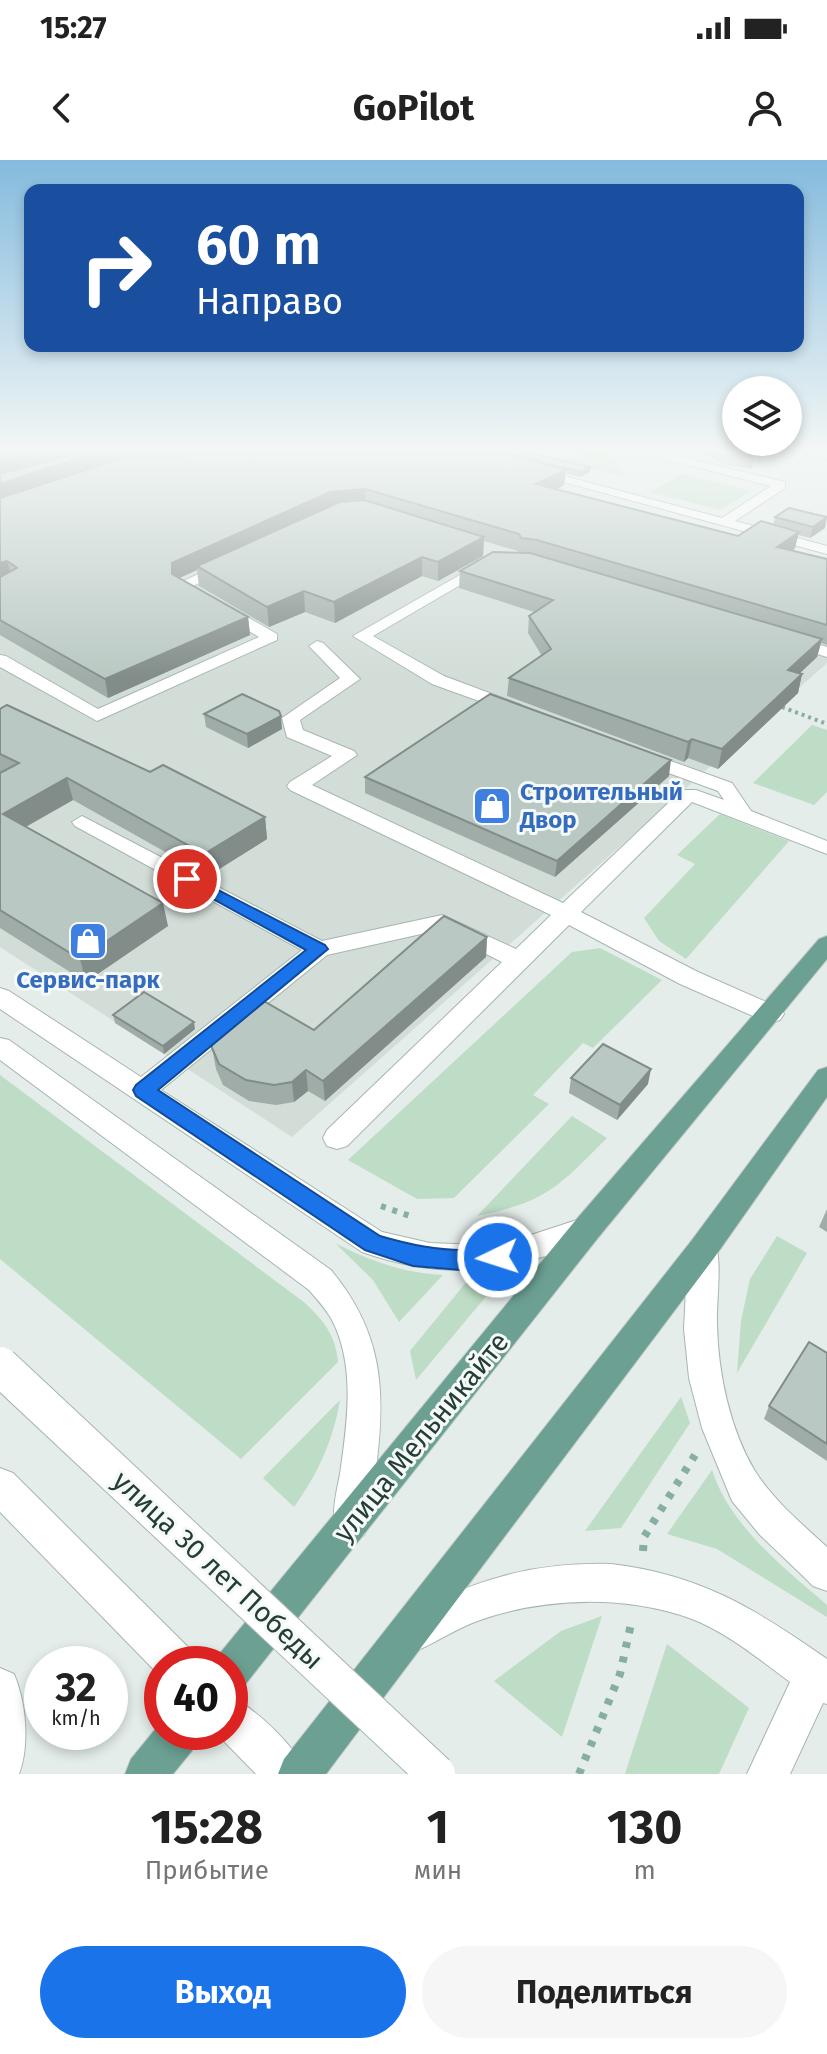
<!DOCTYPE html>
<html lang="ru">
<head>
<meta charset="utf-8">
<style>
  :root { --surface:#fff; --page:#f6f6f6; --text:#222; --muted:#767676; --accent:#1a73e8 }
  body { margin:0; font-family:"Fira Sans",sans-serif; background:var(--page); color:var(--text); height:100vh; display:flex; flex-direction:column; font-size:30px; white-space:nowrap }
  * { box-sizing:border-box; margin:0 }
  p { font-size:26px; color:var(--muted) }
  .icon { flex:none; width:44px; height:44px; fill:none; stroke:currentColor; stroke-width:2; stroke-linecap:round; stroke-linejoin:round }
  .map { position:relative; height:1614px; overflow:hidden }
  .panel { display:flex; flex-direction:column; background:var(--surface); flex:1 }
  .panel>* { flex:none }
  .guide { position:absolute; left:24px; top:24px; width:780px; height:168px; border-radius:16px; box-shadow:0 4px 12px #0003; background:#1a4fa0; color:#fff; overflow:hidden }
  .tools { position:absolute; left:722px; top:216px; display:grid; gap:16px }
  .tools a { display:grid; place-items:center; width:80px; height:80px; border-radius:50%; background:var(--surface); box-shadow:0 4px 12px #0003; font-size:40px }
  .speed { position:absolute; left:24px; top:1486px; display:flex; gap:16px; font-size:40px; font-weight:700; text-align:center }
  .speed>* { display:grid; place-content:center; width:104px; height:104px; border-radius:50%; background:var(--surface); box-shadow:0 4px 12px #0003; line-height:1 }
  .speed small { font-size:20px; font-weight:400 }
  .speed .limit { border:12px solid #d22; background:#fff; color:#111 }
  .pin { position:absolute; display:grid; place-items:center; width:68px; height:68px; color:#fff; margin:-34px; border:4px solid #fff; border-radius:50%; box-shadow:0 2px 8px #0007 }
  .me { position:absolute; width:88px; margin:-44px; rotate:266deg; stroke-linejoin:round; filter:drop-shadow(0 0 6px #0008) }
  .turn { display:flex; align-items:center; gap:28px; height:168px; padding:0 40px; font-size:36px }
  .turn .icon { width:104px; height:104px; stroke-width:2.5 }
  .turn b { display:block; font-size:56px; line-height:68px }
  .eta { display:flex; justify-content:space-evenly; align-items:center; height:136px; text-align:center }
  .eta b { font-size:48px; font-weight:700; line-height:56px }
  .cta { display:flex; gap:16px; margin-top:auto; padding:16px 40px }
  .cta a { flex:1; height:92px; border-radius:48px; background:var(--accent); color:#fff; font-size:32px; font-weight:700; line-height:92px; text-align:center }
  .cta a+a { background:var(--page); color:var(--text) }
  .status { display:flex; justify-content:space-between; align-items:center; height:56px; padding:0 40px; background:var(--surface); direction:ltr }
  .status svg { height:22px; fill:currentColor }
  header { display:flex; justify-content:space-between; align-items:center; height:104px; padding:0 40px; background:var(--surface); font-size:36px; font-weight:700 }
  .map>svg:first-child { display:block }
  .built { fill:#d2ddd8 }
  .green { fill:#beddc6 }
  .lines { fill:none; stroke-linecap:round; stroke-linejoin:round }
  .minor-casing { stroke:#a7b5b0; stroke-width:2 }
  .major-casing { stroke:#c2c9c7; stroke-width:2 }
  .path-far2 { stroke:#86afa2; stroke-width:4; stroke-dasharray:3 4; stroke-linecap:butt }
  .path-far1 { stroke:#86afa2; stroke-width:6; stroke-dasharray:5 7; stroke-linecap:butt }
  .path { stroke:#86afa2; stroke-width:8; stroke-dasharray:6 9; stroke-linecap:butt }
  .minor { fill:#fff; fill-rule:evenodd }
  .major { fill:#6ba092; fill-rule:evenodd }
  .minor-bridge-casing { stroke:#a7b5b0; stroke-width:40; stroke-linecap:butt }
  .minor-bridge { stroke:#fff; stroke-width:38 }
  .wall { fill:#9faca7 }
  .shaded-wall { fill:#828c88 }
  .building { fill:#b9c8c2; stroke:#828c88; stroke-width:2 }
  .route { fill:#1a73e8; stroke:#114b97; stroke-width:2 }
  .labels { text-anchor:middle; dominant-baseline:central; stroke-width:6; stroke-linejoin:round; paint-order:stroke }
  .shop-label { font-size:24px; font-weight:bold; fill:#366cbe; stroke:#f5f9f7; text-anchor:start }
  .near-street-label { font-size:28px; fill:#243e37; stroke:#f5f9f7 }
</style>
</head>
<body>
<div class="status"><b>15:27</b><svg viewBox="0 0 49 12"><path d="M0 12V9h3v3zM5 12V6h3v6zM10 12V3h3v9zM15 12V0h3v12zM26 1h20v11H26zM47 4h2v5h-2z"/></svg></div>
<header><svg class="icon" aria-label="back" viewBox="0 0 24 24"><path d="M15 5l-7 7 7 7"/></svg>GoPilot<svg class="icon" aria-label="person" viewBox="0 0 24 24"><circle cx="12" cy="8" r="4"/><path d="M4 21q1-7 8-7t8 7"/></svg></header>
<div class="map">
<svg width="827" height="1614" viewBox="0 0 827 1614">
  <rect width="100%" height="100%" fill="#e4ede9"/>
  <polygon class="built" points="353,292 827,418 827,503 292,977 0,787 0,407"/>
  <g class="green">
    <polygon points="579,292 610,292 624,316 561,302"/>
    <polygon points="683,314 751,331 720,350 650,332"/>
    <polygon points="812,565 827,570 827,632 814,645 753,623"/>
    <polygon points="720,654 789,681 686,799 659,781 644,758 695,704 677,695"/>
    <polygon points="600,788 662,820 593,888 583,883 533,935 549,944 454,1038 417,1039 348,1000 572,792"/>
    <path d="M 0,915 L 305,1143 C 324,1161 335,1174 338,1202 L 241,1299 L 0,1099 Z"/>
    <path d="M 572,956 L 607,978 C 559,1026 547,1042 477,1056 Z"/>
    <polygon points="777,1076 807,1093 737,1213 741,1161 750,1119"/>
    <path d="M 335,1083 C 370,1101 403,1113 443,1115 L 399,1162 L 373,1120 Z"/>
    <polygon points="472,1115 504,1115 416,1220 410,1191"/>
    <polygon points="681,1237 690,1263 621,1368 585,1371"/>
    <path d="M 340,1240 C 333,1281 318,1313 294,1347 L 263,1318 Z"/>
    <path d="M 712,1310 C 730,1366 783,1407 827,1445 L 827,1457 L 717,1389 L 667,1374 Z"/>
    <polygon points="602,1456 562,1577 494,1521 561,1471"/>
    <polygon points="667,1484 749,1548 719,1614 625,1614"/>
  </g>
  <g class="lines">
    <defs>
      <g id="minor">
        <polygon points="509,292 525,292 508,301 722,358 771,326 664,299 664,293 785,322 785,328 735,361 827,386 827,394 491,302"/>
        <polygon points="799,292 827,292 827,299"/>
        <polygon points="486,400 491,401 491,407 373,476 444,516 521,545 524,549 515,554 432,524 353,476"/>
        <polygon points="226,401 231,402 231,408 193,426 277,474 277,480 97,561 0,507 0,495 6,496 98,549 259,477 173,426"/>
        <polygon points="787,475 827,487 827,497 781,483 781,477"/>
        <path d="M 317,481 L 323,483 L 360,519 L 300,560 L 303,570 L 354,591 L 357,595 L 312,625 L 563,743 L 682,630 L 696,630 L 724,640 L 718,631 L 633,600 L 630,596 L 640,590 L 732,623 L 751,651 L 827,681 L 827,694 L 692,642 L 581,752 L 698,812 L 780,848 L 784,854 L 780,860 L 771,863 L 762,860 L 680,824 L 569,765 L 347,986 L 337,989 L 327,986 L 323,978 L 327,970 L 502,802 L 439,770 L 327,795 L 161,930 L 382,1072 L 430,1083 L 481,1085 L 531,1075 L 586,1057 L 597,1061 L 601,1070 L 597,1079 C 512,1110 450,1123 362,1092 L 0,849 L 0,828 L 9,831 L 141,917 L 302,790 L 75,666 L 72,662 L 82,656 L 322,781 L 442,755 L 516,789 L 551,755 L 290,630 L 287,626 L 290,622 L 332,596 L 287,577 L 282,558 L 340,518 L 309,486 Z"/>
        <path d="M 0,878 L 9,880 L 331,1110 C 383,1173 386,1230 376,1308 C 374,1331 373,1354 364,1375 L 351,1381 L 338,1375 C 330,1355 336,1335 340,1314 C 347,1265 356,1206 332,1160 C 326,1149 317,1139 309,1130 L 0,900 Z"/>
        <path d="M 703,1076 L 714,1080 C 723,1099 716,1141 717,1164 C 718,1213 730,1270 755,1311 C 773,1340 802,1364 827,1387 L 827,1431 L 813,1426 L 803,1416 L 760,1375 L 732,1341 L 702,1268 L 689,1218 L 684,1169 L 688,1089 L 692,1080 Z"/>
        <polygon points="0,1308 13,1313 191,1490 197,1504 162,1504 162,1518 0,1352"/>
        <path d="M 611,1404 C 699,1414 756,1449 827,1499 L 827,1544 L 823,1543 L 790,1614 L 747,1614 L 790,1522 C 760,1500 728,1473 692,1459 C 625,1435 547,1437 480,1460 C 457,1468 437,1482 414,1492 L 400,1486 L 394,1472 L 400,1458 C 473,1421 528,1402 611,1404 Z"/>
        <path d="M 0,1508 L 14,1514 C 26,1542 30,1585 19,1614 L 0,1614 Z"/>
        <path d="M 230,1537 C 256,1548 297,1588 307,1614 L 256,1614 L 215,1572 L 230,1572 Z"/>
      </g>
      <g id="major">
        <polygon points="827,776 827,799 597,1079 244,1526 230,1532 230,1504 213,1504 216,1498 575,1061 819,779"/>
        <polygon points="827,907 827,937 714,1098 326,1614 278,1614 284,1599 692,1080 818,910"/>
        <polygon points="162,1561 162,1572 201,1572 195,1587 173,1614 125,1614 131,1599"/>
      </g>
    </defs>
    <use href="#minor" class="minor-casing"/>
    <use href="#major" class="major-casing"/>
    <polyline class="path-far2" points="782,547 827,564"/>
    <polyline class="path-far1" points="381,1046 410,1056"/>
    <g class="path">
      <polyline points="643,1391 644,1377 695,1295"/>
      <polyline points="579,1614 620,1514 631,1464"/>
    </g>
    <use href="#minor" class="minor"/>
    <use href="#major" class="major"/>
    <defs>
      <polyline id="minor-bridge" points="0,1206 436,1614"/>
    </defs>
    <use href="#minor-bridge" class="minor-bridge-casing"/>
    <use href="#minor-bridge" class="minor-bridge"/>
  </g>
  <g class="wall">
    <polygon points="0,292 503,292 516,296 516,295 590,307 590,312 580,317 565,313 564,325 556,330 738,376 773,365 775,357 825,368 810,378 798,375 795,388 793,391 827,399 827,485 821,483 817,497 800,513 802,514 798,533 718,609 688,598 684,602 507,536 509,518 542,496 528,473 529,456 534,452 459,428 460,411 519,393 518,391 484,381 483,396 438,421 422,416 335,463 305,452 269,467 199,426 197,410 179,418 248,457 250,475 108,538 0,475"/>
    <polygon points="701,292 755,292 752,309 724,304"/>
    <polygon points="0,549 150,612 265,657 267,679 208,716 73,640 26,667 168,766 86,822 0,768"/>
    <polygon points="204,554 282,569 248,588 206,567"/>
    <polygon points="669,616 555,717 365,633 365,617"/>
    <polygon points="487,777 486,797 325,941 308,931 294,942 276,945 249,941 223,925 216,909 212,888 314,870"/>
    <polygon points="113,855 195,869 164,894 115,863"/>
    <polygon points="571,918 648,924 617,960 569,933"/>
    <polygon points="827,1049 827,1072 819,1067"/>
    <polygon points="827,1193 827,1301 764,1259 769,1246"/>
  </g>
  <g class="shaded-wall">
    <polygon points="31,292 90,292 0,317 0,300"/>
    <polygon points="96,292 122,292 123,299 0,341 0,324"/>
    <polygon points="182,292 202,292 182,299"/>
    <polygon points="590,307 590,312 580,317 580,312"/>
    <polygon points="566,310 564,325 535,340 536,324"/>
    <polygon points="365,329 366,345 197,406 197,410 175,420 172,414 172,403 330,332"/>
    <polygon points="827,357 825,368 810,378 813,367"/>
    <polygon points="799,372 795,388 774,404 777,387"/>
    <polygon points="484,377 483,396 438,421 438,402"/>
    <polygon points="422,397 422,416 335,463 334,442"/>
    <polygon points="7,401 12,418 0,422 0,403"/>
    <polygon points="304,431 305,452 269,467 267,447"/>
    <polygon points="248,457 250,475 108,538 105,519"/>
    <polygon points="822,479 817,497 784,528 788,510"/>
    <polygon points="802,514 798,533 718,609 722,589"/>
    <polygon points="281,556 282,569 248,588 247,574"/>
    <polygon points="692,579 688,598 684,602 688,582"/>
    <polygon points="671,600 669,616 555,717 557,701"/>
    <polygon points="67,618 73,640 9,676 3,654"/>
    <polygon points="265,657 267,679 208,716 204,694"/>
    <polygon points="163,743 168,766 86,822 80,799"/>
    <polygon points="487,777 486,797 325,941 323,921"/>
    <polygon points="194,862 195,869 164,894 163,886"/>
    <polygon points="651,909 648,924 617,960 620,945"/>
    <polygon points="306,910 308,931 294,942 292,922"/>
  </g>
  <g class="building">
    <polygon points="0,292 31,292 0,300"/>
    <polygon points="82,292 96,292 0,324 0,314"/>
    <polygon points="195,292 500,292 566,310 536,324 738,376 761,361 799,372 777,387 827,399 827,465 537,380 521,378 519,374 365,329 330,332 172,403 172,414 248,457 105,519 0,460 0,417 17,408 7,401 0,403 0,338 123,298 182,298"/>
    <polygon points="522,292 529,292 590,307 580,312 516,295"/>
    <polygon points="364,340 484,377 438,402 422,397 334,442 304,431 267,447 197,406 340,342"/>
    <polygon points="789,348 827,357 813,367 775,357"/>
    <polygon points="493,392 530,393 822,479 788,510 802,514 722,589 692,579 688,582 509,518 551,489 529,456 553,440 460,411"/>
    <polygon points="242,534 279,551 281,556 247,574 204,554"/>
    <polygon points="490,534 671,600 557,701 365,617"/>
    <polygon points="7,545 150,612 163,605 265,657 204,694 67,618 3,654 163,743 80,799 0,750 0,613 19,603 0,594 0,549"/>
    <polygon points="444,756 487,777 323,921 306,910 292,922 274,925 246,920 219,904 212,888 211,872 255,836 314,870"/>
    <polygon points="144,832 194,862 163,886 113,855"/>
    <polygon points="603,884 651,909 620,945 571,918"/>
    <polygon points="809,1182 827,1193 827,1284 769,1246"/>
  </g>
  <linearGradient id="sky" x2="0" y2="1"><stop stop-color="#84bbde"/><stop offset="0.56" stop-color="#f3f7f5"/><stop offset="1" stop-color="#f3f7f5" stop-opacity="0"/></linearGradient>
  <rect width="827" height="518" fill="url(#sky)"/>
  <path class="route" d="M 187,714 L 325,785 L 328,789 L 158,930 L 380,1076 C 407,1084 434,1090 462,1090 C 477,1090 492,1085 506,1090 L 510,1097 L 506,1104 L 461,1110 L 413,1106 L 365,1090 L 136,936 L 133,930 L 136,925 L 306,790 L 182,722 L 179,719 L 182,715 Z"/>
  <defs>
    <symbol id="shop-square" viewBox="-11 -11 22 22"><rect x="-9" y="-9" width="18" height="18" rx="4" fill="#3f7fe0" stroke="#f5f9f7"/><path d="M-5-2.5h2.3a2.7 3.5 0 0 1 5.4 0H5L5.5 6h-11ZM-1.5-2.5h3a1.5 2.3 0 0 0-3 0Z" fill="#fff"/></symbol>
  </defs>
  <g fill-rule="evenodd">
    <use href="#shop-square" x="470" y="624" width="44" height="44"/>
    <use href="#shop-square" x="66" y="759" width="44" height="44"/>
  </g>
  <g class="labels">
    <g class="shop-label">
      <text x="520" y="632">Строительный<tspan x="520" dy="28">Двор</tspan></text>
      <text x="88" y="820" text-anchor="middle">Сервис-парк</text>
    </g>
    <g class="near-street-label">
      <text transform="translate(421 1277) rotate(-51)">улица Мельникайте</text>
      <text transform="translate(218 1410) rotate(43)">улица 30 лет Победы</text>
    </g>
  </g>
</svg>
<div class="tools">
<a><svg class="icon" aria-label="layers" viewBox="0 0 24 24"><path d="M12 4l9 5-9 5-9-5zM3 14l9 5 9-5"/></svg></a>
</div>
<div class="speed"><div>32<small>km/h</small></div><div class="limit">40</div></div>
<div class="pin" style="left:187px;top:719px;background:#d93025"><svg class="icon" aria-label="arrive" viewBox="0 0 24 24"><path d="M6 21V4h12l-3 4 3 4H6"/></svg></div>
<svg class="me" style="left:498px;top:1097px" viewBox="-20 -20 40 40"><circle r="17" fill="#1a73e8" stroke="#fff" stroke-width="3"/><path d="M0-11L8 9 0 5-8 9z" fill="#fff"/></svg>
<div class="guide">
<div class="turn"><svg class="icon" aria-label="right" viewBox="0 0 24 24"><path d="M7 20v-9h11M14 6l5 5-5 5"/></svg><div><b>60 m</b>Направо</div></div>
</div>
</div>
<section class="panel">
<div class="eta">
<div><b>15:28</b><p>Прибытие</p></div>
<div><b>1</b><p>мин</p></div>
<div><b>130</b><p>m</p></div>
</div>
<div class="cta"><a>Выход</a><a>Поделиться</a></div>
</section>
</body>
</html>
